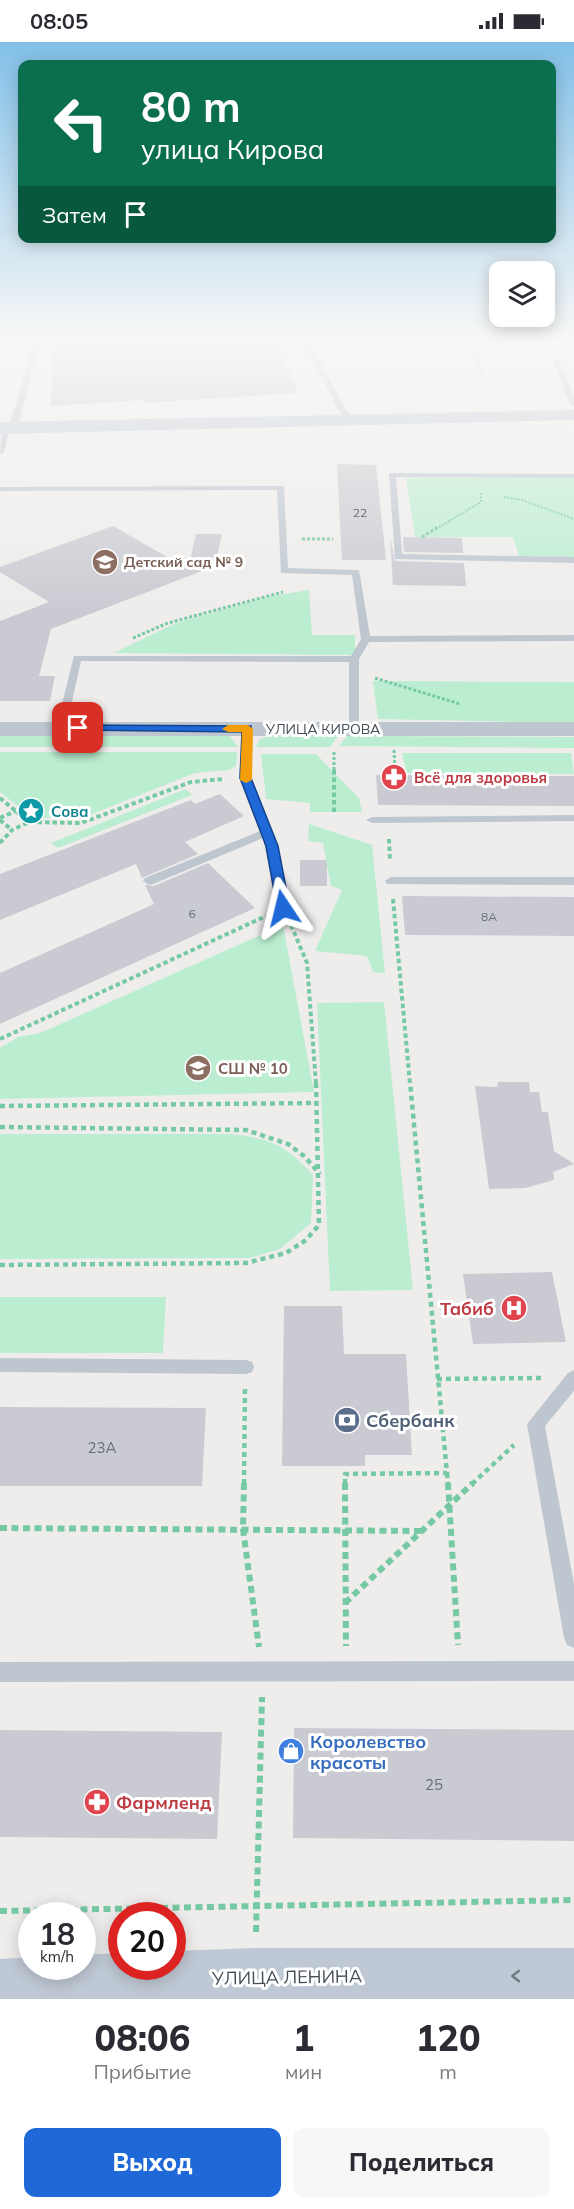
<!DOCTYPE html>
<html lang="ru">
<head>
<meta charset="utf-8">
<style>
  :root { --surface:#fff; --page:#f7f7f7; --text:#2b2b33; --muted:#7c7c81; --accent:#1e68d8 }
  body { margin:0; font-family:Mulish,sans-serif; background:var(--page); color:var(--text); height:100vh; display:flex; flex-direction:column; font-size:22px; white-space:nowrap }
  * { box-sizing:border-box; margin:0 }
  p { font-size:20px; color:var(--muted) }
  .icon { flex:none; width:33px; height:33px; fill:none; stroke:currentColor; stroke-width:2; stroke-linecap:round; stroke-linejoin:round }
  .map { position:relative; height:1957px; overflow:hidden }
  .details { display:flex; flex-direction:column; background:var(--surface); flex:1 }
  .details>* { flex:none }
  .top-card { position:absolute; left:18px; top:18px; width:538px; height:183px; border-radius:12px; box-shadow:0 3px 15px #0003; background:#0b6e4f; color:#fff; overflow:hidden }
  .controls { position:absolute; left:489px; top:219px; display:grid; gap:12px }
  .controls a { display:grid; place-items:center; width:66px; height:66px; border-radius:12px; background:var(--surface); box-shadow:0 3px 15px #0003; font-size:30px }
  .speed { position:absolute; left:18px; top:1860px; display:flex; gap:12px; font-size:30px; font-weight:700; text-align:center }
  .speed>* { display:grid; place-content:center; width:78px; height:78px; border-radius:50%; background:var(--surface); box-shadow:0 3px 15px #0003; line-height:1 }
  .speed small { font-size:15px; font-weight:400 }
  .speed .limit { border:9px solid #d22; background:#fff; color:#111 }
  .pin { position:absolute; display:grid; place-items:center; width:51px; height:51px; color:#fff; margin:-26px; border-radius:12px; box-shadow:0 3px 9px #0006 }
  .me { position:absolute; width:66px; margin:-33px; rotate:350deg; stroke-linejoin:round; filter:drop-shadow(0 0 4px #0008) }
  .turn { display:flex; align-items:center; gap:21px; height:126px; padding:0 24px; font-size:27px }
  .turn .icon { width:78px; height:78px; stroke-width:2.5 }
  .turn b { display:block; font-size:42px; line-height:51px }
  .then { display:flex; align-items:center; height:57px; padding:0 24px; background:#0003; gap:12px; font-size:22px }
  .eta { display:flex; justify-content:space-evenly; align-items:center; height:102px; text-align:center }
  .eta b { font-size:36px; font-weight:800; line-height:42px }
  .button { display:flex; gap:12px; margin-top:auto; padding:12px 24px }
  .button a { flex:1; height:69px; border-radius:12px; background:var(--accent); color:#fff; font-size:24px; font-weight:800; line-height:69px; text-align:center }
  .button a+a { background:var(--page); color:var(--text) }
  .status { display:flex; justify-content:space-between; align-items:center; height:42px; padding:0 30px; background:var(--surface); direction:ltr }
  .status svg { height:16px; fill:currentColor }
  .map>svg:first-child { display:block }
  .green { fill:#bbedd0 }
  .building { fill:#cacbd2 }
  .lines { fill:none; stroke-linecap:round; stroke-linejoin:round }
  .path-far4 { stroke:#75c9a3; stroke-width:2; stroke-dasharray:2 1.5; stroke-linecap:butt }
  .path-far3 { stroke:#75c9a3; stroke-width:3; stroke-dasharray:3 2; stroke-linecap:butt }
  .path-far2 { stroke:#75c9a3; stroke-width:4; stroke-dasharray:4.5 3; stroke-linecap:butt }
  .path-far1 { stroke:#75c9a3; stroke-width:4.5; stroke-dasharray:5 4; stroke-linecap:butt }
  .path { stroke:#75c9a3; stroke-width:6; stroke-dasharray:7 4.5; stroke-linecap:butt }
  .service { fill:#bec6cf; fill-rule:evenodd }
  .minor { fill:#bec6cf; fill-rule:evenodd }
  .secondary { fill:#bfc9d5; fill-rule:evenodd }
  .oneway { stroke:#707a84 }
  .route { fill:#1e68d8; stroke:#14448c; stroke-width:1.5 }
  .slow { fill:#f59e0b }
  .labels { text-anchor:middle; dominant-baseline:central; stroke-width:6; stroke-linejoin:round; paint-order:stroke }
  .number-label { font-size:12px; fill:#676e77 }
  .far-education-label { font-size:14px; font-weight:bold; fill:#785e54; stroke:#fff; text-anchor:start }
  .far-street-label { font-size:14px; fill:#464f59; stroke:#fff }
  .health-label { font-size:15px; font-weight:bold; fill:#be3a42; stroke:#fff; text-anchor:start }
  .culture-label { font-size:15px; font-weight:bold; fill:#0d838f; stroke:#fff; text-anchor:start }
  .education-label { font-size:15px; font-weight:bold; fill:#785e54; stroke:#fff; text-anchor:start }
  .near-number-label { font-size:15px; fill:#676e77 }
  .near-health-label { font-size:18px; font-weight:bold; fill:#be3a42; stroke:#fff; text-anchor:end }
  .near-service-label { font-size:18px; font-weight:bold; fill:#4e5e75; stroke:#fff; text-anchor:start }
  .near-shop-label { font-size:18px; font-weight:bold; fill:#366cbe; stroke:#fff; text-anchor:start }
  .near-street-label { font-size:18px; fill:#464f59; stroke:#fff }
</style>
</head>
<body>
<div class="status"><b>08:05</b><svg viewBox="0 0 49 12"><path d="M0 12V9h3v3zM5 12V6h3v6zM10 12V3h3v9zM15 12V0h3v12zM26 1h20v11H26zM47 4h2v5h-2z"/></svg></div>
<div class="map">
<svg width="574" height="1957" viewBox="0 0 574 1957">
  <rect width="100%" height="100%" fill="#efedec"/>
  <g class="green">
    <polygon points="406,436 574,436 574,515 519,514 513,495 415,495"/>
    <polygon points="309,548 312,593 355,593 355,613 114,611 176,581 272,554"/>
    <polygon points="373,639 574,640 574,681 378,677"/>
    <polygon points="0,693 230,694 238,705 0,705"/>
    <polygon points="268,694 338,694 330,705 256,705 259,698"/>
    <polygon points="347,694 574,695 574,706 339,704"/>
    <polygon points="0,710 237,710 236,724 229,728 195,731 90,773 34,777 0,750"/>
    <polygon points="402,711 571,711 574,732 407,731"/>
    <polygon points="261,712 316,712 359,756 362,770 310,770 310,761 266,757"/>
    <polygon points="186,747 192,753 58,806 51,801"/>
    <polygon points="309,782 372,803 385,931 373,930 367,914 315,909 342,848 331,844 323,801 308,799"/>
    <polygon points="283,883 314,1050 0,1057 0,1006 18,995 40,991"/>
    <polygon points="384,960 413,1248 330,1249 317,961"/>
    <path d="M 0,1092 L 231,1092 C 272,1097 285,1103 313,1133 L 311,1181 L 280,1207 L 250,1216 L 0,1217 Z"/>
    <polygon points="0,1255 166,1255 163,1311 0,1311"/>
  </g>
  <g class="building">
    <polygon points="196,297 275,297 298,351 143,361 143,358 51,364 53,304"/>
    <polygon points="337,422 376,423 386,518 342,518"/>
    <polygon points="113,484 188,527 196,492 222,492 215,524 51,587 39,634 55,634 50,659 0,659 0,579 49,560 0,530 0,525"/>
    <polygon points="390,495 395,519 464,521 466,544 393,543"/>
    <polygon points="403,495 462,496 463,511 404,510"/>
    <polygon points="376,733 574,734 574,764 378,763"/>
    <polygon points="220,752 244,774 185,800 198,812 142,836 136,822 0,878 0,832 191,758 195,762"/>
    <rect x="300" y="818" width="27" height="26"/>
    <polygon points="208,821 255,866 0,982 0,931 154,862 145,843 154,844"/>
    <polygon points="402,854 574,855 574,894 405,893"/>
    <polygon points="498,1040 529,1040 530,1050 539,1050 542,1070 548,1070 554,1109 574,1122 553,1130 554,1138 525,1146 489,1147 475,1044 497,1045"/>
    <polygon points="552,1230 566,1300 473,1302 463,1232"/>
    <polygon points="284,1264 342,1264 344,1312 406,1312 412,1413 365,1413 365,1424 282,1424"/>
    <polygon points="0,1365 206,1366 202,1444 0,1444"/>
    <polygon points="294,1686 574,1688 574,1799 293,1796"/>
    <polygon points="0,1688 222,1690 217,1797 0,1795"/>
  </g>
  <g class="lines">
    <g class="path-far4">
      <polyline points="472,297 482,334"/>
      <polyline points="504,455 522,458 574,477"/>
      <polyline points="436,487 481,460 481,451"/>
    </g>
    <g class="path-far3">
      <polyline points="422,495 438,485"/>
      <polyline points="302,497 333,497"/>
      <polyline points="133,596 168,581 283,550"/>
      <polyline points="375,636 460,662"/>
      <polyline points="394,708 395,728"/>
      <polyline points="334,710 334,730"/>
    </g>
    <g class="path-far2">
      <polyline points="334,728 334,772"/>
      <polyline points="0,756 29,780"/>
      <polyline points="0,776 16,769"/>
      <polyline points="0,778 12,788"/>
      <polyline points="389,797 390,819"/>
      <polyline points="0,801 12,788 29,780 81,781 191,740 224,737"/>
      <polyline points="393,857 410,1042"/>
      <polyline points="291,883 307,921 316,1042"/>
      <polyline points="0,997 266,874"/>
    </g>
    <g class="path-far1">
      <polyline points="0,1064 317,1061"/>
      <polyline points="0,1085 246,1088 288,1102 304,1114 320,1132"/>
      <polyline points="0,1223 246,1221 286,1211 306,1198 319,1183 316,1040"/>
      <polyline points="437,1337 543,1336"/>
      <polyline points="447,1431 448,1442"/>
      <polyline points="244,1442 245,1347"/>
      <polyline points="345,1442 345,1432 447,1431 410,1040"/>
      <polyline points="472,1442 514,1403"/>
    </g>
    <g class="path">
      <polyline points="244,1441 243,1487 259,1605"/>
      <polyline points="345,1441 346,1604"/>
      <polyline points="448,1441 458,1603"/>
      <polyline points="0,1486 422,1489"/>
      <polyline points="345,1561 473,1441"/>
      <polyline points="0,1869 574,1858"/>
      <polyline points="256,1890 262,1655"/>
    </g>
    <g class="service">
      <polygon points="48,297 101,297 40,302 17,386 13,388 10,387 4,410 0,412 2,386 6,384 9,385 34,300"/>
      <polygon points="301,297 308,297 352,378 351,380 344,378"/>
      <polygon points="556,317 559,319 574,353 574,364 570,362 553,319"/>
      <polygon points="389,431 574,432 574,436 396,435 402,512 574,515 574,521 395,517"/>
      <polygon points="284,444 288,526 359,528 370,594 574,593 574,599 369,600 359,617 359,687 354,690 349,687 349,620 81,619 66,686 65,688 57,688 56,686 74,614 351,614 361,597 352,533 281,531 277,448 0,449 0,445"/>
      <polygon points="248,684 253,687 251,736 278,804 289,866 283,870 277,866 263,796 153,842 149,843 143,839 145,836 260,789 239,736 243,687"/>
      <polygon points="574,773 574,779 372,781 366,778 372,775"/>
      <polygon points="391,835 574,835 574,843 387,842 385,839"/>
      <polygon points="0,1316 246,1318 252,1320 254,1325 252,1330 246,1332 0,1330"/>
      <polygon points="574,1328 574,1349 545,1384 574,1542 574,1606 567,1603 564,1596 527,1382 568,1331"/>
      <polygon points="574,1619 574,1639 0,1640 0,1620"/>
    </g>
    <rect class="minor" x="0" y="680" width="574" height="14"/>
    <g class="secondary">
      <polygon points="574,368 574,378 0,392 0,380"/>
      <polygon points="254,1906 574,1906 574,1957 0,1957 0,1917 32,1915 32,1924 82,1924 82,1913 122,1911 122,1924 172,1924 172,1909"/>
    </g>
  </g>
  <defs><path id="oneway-chevron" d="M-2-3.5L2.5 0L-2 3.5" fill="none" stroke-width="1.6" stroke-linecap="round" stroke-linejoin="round" transform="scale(1.5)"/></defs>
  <use class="oneway" href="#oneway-chevron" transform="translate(516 1934) rotate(-180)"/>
  <linearGradient id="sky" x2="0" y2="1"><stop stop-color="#82c0e8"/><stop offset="0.52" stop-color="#f8f7f6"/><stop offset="1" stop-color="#f8f7f6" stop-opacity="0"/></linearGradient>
  <rect width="574" height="571" fill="url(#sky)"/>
  <polygon class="route" points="78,683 251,684 251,736 278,804 290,866 288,869 279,869 277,866 266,804 240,736 242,690 75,688 75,684"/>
  <polygon class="slow" points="248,683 253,687 252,738 246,741 240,738 242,690 228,690 222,687 228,683"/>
  <defs>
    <symbol id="school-disc" viewBox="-11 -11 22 22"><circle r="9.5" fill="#8d6e63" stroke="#fff"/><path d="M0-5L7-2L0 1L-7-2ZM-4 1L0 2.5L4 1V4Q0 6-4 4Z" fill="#fff"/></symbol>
    <symbol id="pharmacy-disc" viewBox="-11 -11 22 22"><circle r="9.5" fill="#e0444e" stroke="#fff"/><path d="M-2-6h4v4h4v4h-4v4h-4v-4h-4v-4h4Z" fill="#fff"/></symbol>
    <symbol id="sight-disc" viewBox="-11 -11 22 22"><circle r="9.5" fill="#0f9aa8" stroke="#fff"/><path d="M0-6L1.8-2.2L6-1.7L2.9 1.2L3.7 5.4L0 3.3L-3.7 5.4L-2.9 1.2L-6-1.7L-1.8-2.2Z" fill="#fff"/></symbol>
    <symbol id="hospital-disc" viewBox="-11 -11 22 22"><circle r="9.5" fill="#e0444e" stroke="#fff"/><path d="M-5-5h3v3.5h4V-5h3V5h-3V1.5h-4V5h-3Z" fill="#fff"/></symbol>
    <symbol id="bank-disc" viewBox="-11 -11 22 22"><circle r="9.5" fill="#5c6f8a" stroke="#fff"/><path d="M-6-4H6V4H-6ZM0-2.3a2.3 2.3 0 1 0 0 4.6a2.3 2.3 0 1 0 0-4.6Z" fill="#fff"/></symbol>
    <symbol id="shop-disc" viewBox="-11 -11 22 22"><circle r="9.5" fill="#3f7fe0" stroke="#fff"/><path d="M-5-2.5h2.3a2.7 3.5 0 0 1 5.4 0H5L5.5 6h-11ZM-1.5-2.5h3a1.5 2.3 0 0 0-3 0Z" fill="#fff"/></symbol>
  </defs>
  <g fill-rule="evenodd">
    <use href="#school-disc" x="90" y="505" width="30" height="30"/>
    <use href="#pharmacy-disc" x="379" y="720" width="30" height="30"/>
    <use href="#sight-disc" x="16" y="754" width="30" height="30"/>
    <use href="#school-disc" x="183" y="1011" width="30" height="30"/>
    <use href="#hospital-disc" x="499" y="1251" width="30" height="30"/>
    <use href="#bank-disc" x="332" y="1363" width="30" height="30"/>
    <use href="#shop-disc" x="276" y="1694" width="30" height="30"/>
    <use href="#pharmacy-disc" x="82" y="1745" width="30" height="30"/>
  </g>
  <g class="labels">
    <g class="number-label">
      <text x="360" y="470">22</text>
      <text x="192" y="871">6</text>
      <text x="489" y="874">8А</text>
    </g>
    <g class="far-education-label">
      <text x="124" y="520">Детский сад № 9</text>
    </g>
    <g class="far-street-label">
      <text x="323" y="687">УЛИЦА КИРОВА</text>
    </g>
    <g class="health-label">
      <text x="414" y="735">Всё для здоровья</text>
    </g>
    <g class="culture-label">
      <text x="51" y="769">Сова</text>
    </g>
    <g class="education-label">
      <text x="218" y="1026">СШ № 10</text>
    </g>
    <g class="near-number-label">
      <text x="102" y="1405">23А</text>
      <text x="434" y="1742">25</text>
    </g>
    <g class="near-health-label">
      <text x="494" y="1266">Табиб</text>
      <text x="116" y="1760" text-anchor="start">Фармленд</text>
    </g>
    <g class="near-service-label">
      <text x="366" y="1378">Сбербанк</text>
    </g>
    <g class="near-shop-label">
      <text x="310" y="1699">Королевство<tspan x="310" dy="21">красоты</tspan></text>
    </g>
    <g class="near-street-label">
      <text transform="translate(287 1935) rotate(-1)">УЛИЦА ЛЕНИНА</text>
    </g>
  </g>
</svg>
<div class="controls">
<a><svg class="icon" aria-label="layers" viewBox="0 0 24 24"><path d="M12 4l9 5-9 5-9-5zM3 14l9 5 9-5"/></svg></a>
</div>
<div class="speed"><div>18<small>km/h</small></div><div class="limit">20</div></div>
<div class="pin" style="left:78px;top:686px;background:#d93025"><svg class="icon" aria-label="arrive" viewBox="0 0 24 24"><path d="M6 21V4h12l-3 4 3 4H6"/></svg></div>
<svg class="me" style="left:283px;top:866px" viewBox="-20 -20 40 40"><path d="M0-17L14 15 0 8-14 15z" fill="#1e68d8" stroke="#fff" stroke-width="4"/></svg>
<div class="top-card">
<div class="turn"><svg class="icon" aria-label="left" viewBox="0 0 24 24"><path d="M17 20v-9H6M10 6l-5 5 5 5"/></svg><div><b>80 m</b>улица Кирова</div></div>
<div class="then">Затем<svg class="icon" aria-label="arrive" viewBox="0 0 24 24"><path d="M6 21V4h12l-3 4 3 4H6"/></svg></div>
</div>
</div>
<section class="details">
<div class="eta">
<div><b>08:06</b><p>Прибытие</p></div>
<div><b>1</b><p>мин</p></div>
<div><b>120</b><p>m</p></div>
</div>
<div class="button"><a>Выход</a><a>Поделиться</a></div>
</section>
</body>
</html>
